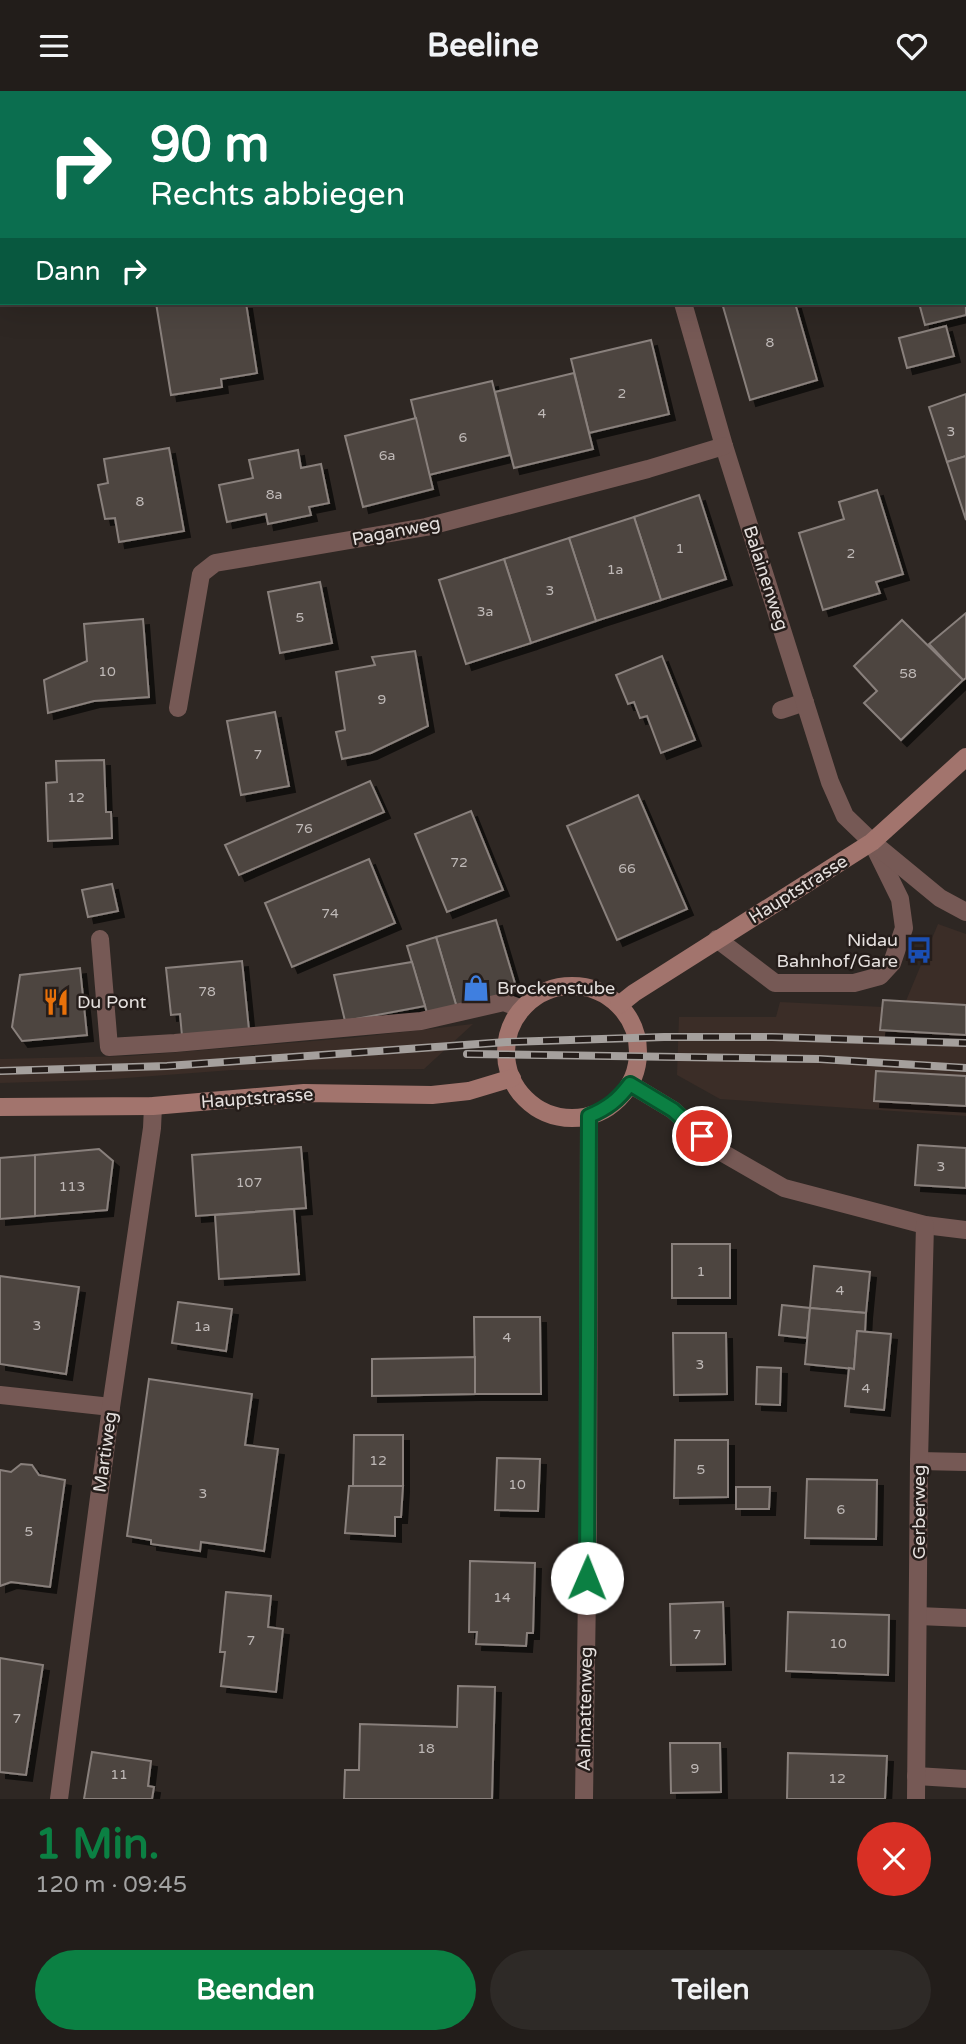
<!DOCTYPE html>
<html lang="de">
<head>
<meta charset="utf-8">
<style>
  :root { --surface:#221d1a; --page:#2e2a27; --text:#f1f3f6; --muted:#a2a2a2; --line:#3f3b39; --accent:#0b8043 }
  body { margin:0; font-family:"Varela Round",sans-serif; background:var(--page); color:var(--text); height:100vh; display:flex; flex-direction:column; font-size:26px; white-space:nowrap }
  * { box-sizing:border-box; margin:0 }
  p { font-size:23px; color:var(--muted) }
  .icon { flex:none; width:38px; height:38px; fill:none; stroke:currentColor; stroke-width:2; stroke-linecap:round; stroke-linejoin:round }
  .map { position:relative; height:1708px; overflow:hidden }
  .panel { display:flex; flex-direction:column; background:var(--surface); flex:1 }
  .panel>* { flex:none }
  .top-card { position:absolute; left:0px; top:0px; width:966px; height:214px; box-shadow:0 7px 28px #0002,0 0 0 2px var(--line); background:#0b6e4f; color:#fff; overflow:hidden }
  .pin { position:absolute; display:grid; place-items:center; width:60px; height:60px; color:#fff; margin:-30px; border:4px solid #fff; border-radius:50%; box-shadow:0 2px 7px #0007 }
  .me { position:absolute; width:77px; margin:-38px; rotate:1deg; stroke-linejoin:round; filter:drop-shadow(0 0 5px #0008) }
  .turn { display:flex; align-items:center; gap:24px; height:147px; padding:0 35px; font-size:32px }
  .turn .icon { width:91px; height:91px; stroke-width:2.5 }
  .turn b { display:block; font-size:49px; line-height:60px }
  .then { display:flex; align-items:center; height:66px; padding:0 35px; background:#0003; gap:14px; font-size:26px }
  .round { display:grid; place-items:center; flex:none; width:74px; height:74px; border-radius:37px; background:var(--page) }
  .head { display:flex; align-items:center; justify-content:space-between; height:119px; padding:0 35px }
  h1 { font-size:42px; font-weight:700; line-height:52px; color:var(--accent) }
  .button { display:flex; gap:14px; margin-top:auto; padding:14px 35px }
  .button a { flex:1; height:80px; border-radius:42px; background:var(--accent); color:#fff; font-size:28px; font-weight:700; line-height:80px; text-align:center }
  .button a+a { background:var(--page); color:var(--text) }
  header { display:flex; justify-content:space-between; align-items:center; height:91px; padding:0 35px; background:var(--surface); font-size:32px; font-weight:700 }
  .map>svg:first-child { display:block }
  .built { fill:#3b2d27 }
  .building { fill:#4d4541; stroke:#89807c; stroke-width:2; filter:url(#shadow) }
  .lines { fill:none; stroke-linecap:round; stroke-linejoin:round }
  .lane { stroke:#765955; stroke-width:18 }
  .street { stroke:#765955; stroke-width:18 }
  .secondary { stroke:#a2746d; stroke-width:18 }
  .rail-casing { stroke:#a5a09d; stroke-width:8 }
  .rail { stroke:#251d1a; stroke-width:5; stroke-dasharray:16; stroke-linecap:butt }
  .route-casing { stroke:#07532c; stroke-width:18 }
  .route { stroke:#0b8043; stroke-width:12 }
  .labels { text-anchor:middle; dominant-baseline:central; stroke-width:5; stroke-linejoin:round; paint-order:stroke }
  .number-label { font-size:14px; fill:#bfb9b7 }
  .street-label { font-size:18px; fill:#e5e0de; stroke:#251d1a }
  .poi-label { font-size:18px; fill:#e5e0de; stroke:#251d1a; text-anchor:start }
</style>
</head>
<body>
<header><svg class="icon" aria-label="menu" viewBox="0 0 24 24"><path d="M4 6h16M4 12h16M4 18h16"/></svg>Beeline<svg class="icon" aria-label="heart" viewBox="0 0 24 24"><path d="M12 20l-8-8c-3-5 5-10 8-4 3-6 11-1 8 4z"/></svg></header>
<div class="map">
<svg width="966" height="1708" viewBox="0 0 966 1708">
  <defs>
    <filter id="shadow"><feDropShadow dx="6" dy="6" stdDeviation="0" flood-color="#0009"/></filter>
  </defs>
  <rect width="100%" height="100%" fill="#2e2723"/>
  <g class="built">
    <polygon points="938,833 966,843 966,1025 720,1008 677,984 679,926 776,926 780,911 903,917"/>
    <polygon points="473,933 424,978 232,979 100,989 0,992 0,968 130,965 350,947"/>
  </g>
  <g class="building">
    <polygon points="503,0 582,0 582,2 504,2"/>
    <polygon points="964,104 966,224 925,234 919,212 964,212"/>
    <polygon points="156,212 246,212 257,282 221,288 222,296 171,304"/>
    <polygon points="722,212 795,212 817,289 750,309"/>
    <polygon points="946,235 954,265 907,277 899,247"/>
    <polygon points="651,249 669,323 589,342 571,268"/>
    <polygon points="574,282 593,358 514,377 495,301"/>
    <polygon points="492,290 510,364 429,384 411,309"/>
    <polygon points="966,303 966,365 947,371 929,316"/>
    <polygon points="416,327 433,398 363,416 345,345"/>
    <polygon points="169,357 184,440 119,451 115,427 105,428 98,394 108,392 104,368"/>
    <polygon points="298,359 301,377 321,373 329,412 309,416 311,424 268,433 266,423 227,431 219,394 253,387 249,369"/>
    <polygon points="966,365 966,429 947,371"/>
    <polygon points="877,399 903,483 876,491 880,502 823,519 799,442 844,428 839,411"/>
    <polygon points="699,404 726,488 661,509 634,426"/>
    <polygon points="634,426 661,509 596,530 569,447"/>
    <polygon points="569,447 596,530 531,552 504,468"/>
    <polygon points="504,468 531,552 466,573 439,489"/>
    <polygon points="320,491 332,552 280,562 268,501"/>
    <polygon points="966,522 966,587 963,589 929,553"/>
    <polygon points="143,528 149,606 94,610 48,622 44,589 87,570 84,533"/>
    <polygon points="902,529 963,589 901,649 864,612 877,600 854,575"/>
    <polygon points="415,560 428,635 371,662 342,668 336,641 345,639 336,581 375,574 372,566"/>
    <polygon points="662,565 695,649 661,662 647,625 640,627 634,611 628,613 616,584"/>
    <polygon points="275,621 289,695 241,704 227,630"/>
    <polygon points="104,669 106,721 111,721 112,747 48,750 46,692 57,691 56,670"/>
    <polygon points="370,690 384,721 239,784 225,754"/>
    <polygon points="638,704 687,818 617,849 567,735"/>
    <polygon points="471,720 503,799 447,821 415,743"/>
    <polygon points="369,768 395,832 292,876 265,812"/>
    <polygon points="112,793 118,820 88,826 82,799"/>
    <polygon points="496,829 517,899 457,917 436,846"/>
    <polygon points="436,846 457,917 428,925 407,855"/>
    <polygon points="242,870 249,939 182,945 180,923 171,924 166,877"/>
    <polygon points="412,871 425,915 345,930 334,884"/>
    <polygon points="80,877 87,944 22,950 12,936 20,884"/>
    <polygon points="883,909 966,914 966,944 880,939"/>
    <polygon points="876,980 966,985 966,1015 874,1010"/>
    <polygon points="918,1054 966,1057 966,1097 915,1094"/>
    <polygon points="301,1056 306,1117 196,1125 192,1064"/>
    <polygon points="99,1058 113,1070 107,1119 35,1125 35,1064"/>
    <polygon points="35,1064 35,1125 0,1128 0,1067"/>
    <polygon points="294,1118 299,1183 219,1188 215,1124"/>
    <rect x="672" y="1153" width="58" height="54"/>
    <polygon points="814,1175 870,1181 866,1222 810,1217"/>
    <polygon points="0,1185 79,1196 66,1283 0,1273"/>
    <polygon points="178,1211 232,1218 226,1260 172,1252"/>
    <polygon points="782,1214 810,1217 807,1247 779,1244"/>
    <polygon points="810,1217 866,1222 865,1241 857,1240 854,1278 805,1273"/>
    <polygon points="474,1226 540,1226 541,1303 475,1303"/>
    <polygon points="857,1240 891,1243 884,1319 845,1315 849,1277 854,1278"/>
    <polygon points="673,1242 726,1242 727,1303 674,1304"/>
    <polygon points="475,1266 475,1303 372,1305 372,1268"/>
    <polygon points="757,1276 781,1277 780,1314 756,1313"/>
    <polygon points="149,1288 252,1303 245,1354 278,1358 264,1460 201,1451 200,1460 151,1453 151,1449 127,1445"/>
    <polygon points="354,1344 403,1344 403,1395 353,1395"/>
    <polygon points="675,1349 728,1349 728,1406 674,1407"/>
    <polygon points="497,1367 540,1368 538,1420 495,1419"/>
    <polygon points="21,1373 32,1374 39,1384 65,1389 50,1496 11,1491 0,1495 0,1379 11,1381"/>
    <polygon points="807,1388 877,1389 876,1448 805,1447"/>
    <polygon points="349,1395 403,1395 401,1426 395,1426 395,1445 345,1442"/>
    <polygon points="736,1396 770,1396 769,1418 736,1418"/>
    <polygon points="470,1470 535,1472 533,1542 527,1542 526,1555 476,1553 477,1541 469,1541"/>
    <polygon points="226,1501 271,1505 268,1536 283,1538 276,1601 221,1595 225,1561 220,1561"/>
    <polygon points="723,1511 725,1573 671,1574 670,1513"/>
    <polygon points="788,1521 889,1524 888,1584 786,1580"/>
    <polygon points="0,1567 43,1574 26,1684 0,1681"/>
    <polygon points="458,1595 495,1596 492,1708 344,1708 345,1679 359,1679 360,1633 457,1636"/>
    <polygon points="670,1652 720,1652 721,1701 671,1702"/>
    <polygon points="92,1661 151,1670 148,1695 154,1696 152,1708 84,1708"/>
    <polygon points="788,1662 887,1665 885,1708 787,1708"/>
  </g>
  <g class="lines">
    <g class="lane">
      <polyline points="781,619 805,611"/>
      <polyline points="100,848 109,956 175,952 421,930 504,911 522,918"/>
      <polyline points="717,848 775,892 854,892 880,885 892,872 904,837 900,808 872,751"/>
      <polyline points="919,1370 966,1371"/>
      <polyline points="918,1525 966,1527"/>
      <polyline points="916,1685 966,1688"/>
    </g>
    <g class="street">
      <polyline points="621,0 622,2"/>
      <polyline points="683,212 724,355 830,691 845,725 872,751 940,807 966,821"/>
      <polyline points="178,617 201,483 215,472 426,436 648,378 724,355"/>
      <polyline points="630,993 673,1019 716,1058 784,1097 925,1134 966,1139"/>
      <polyline points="0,1304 111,1316"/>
      <polyline points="59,1708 111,1316 152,1037 153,1015"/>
      <polyline points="584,1708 588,1432 589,1025"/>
      <polyline points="916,1708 919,1370 925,1134"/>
    </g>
    <g class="secondary">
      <circle cx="572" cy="961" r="66"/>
      <polyline points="619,914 634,902 872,751 966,666"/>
      <polyline points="0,1016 153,1015 304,1002 432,1004 469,1000 512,987"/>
    </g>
    <defs>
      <g id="rail">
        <polyline points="467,963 820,968 966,977"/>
        <polyline points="0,980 167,975 507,951 664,946 772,946 966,952"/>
      </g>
    </defs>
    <use href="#rail" class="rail-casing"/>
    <use href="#rail" class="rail"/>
  </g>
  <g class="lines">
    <defs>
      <path id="route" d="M 587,1487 L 589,1025 C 608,1017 618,1009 630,993 L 673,1019 L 702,1045"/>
    </defs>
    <use href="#route" class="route-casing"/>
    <use href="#route" class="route"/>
  </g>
  <defs>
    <symbol id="bus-bare" viewBox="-9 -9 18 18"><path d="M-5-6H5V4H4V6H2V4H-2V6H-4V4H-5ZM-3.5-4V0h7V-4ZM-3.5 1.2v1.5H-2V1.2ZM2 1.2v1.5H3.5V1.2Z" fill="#1a4fb4" stroke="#251d1a" stroke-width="2.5" paint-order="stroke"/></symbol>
    <symbol id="shop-bare" viewBox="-9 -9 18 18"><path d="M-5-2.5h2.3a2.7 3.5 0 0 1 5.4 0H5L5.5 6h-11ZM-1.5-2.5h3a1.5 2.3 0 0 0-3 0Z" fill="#3f7fe0" stroke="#251d1a" stroke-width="2.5" paint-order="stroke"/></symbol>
    <symbol id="restaurant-bare" viewBox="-9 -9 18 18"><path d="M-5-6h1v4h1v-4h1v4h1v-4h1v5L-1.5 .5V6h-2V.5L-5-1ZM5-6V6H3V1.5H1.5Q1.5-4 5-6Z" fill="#e8710a" stroke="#251d1a" stroke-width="2.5" paint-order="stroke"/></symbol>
  </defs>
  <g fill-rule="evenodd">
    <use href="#bus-bare" x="900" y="840" width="38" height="38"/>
    <use href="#shop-bare" x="457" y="878" width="38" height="38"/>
    <use href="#restaurant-bare" x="37" y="892" width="38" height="38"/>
  </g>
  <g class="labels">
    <g class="number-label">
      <text x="770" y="251">8</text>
      <text x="622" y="302">2</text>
      <text x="542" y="322">4</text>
      <text x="951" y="340">3</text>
      <text x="463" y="346">6</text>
      <text x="387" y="364">6a</text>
      <text x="274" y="403">8a</text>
      <text x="140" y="410">8</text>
      <text x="680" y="457">1</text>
      <text x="851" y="462">2</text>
      <text x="615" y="478">1a</text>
      <text x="550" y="499">3</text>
      <text x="485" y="520">3a</text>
      <text x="300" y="526">5</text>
      <text x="107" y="580">10</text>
      <text x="908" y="582">58</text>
      <text x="382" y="608">9</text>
      <text x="258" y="663">7</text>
      <text x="76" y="706">12</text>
      <text x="304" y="737">76</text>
      <text x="459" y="771">72</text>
      <text x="627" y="777">66</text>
      <text x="330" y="822">74</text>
      <text x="207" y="900">78</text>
      <text x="941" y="1075">3</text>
      <text x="249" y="1091">107</text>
      <text x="72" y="1095">113</text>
      <text x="701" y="1180">1</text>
      <text x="840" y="1199">4</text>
      <text x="37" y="1234">3</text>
      <text x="202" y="1235">1a</text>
      <text x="507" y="1246">4</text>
      <text x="700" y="1273">3</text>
      <text x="866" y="1297">4</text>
      <text x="378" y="1369">12</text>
      <text x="701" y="1378">5</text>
      <text x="517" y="1393">10</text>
      <text x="203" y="1402">3</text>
      <text x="841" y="1418">6</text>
      <text x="29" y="1440">5</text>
      <text x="502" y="1506">14</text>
      <text x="697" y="1543">7</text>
      <text x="251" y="1549">7</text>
      <text x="838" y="1552">10</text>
      <text x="17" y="1627">7</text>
      <text x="426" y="1657">18</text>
      <text x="695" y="1677">9</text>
      <text x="119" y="1683">11</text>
      <text x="837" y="1687">12</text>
    </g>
    <g class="street-label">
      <text transform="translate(396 440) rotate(-11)">Paganweg</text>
      <text transform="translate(766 487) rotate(72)">Balainenweg</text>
      <text transform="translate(798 798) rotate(-32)">Hauptstrasse</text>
      <text transform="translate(257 1007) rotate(-4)">Hauptstrasse</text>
      <text transform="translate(105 1361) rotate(-82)">Martiweg</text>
      <text transform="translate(919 1421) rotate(-90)">Gerberweg</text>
      <text transform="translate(585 1618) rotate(-89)">Aalmattenweg</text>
    </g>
    <g class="poi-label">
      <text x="898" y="849" text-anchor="end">Nidau<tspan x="898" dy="21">Bahnhof/Gare</tspan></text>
      <text x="497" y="897">Brockenstube</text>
      <text x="77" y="911">Du Pont</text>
    </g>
  </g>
</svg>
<div class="pin" style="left:702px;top:1045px;background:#d93025"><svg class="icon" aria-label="arrive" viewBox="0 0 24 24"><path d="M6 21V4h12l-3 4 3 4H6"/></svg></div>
<svg class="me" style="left:587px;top:1487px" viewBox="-20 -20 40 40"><circle r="19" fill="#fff"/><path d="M0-13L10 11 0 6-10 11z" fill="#0b8043"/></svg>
<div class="top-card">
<div class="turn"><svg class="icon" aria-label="right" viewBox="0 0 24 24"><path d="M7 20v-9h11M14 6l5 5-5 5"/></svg><div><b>90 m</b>Rechts abbiegen</div></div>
<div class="then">Dann<svg class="icon" aria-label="right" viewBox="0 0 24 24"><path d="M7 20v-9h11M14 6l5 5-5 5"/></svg></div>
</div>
</div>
<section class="panel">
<div class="head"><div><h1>1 Min.</h1><p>120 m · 09:45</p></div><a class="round" style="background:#d93025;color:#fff"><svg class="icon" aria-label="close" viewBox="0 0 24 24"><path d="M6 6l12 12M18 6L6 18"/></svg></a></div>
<div class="button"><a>Beenden</a><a>Teilen</a></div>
</section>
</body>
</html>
